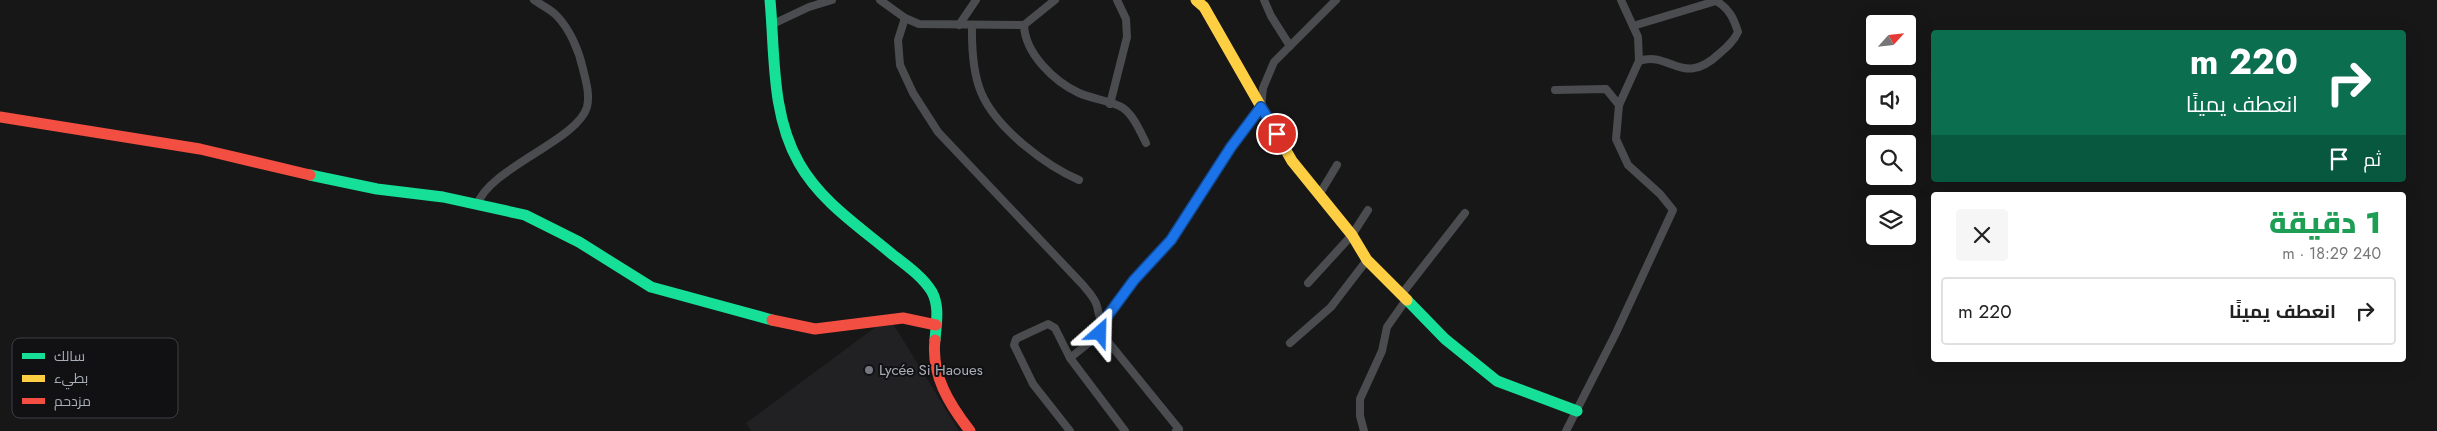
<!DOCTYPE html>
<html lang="ar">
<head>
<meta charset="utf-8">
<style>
  :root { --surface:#fff; --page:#f6f6f6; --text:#222; --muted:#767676; --line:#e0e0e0 }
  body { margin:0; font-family:Jost,Cairo,sans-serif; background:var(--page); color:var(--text); direction:rtl; height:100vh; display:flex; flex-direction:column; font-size:19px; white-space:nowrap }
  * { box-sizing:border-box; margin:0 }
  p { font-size:16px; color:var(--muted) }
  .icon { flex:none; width:28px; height:28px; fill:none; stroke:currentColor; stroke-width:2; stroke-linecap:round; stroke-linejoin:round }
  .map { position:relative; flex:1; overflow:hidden; direction:ltr }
  .side { position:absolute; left:1931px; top:192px; width:475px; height:170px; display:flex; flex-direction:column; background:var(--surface); border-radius:5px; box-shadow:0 5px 20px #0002; direction:rtl }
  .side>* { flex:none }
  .banner { position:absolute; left:1931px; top:30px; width:475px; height:152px; border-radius:5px; box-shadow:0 5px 20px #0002; direction:rtl; background:#0b6e4f; color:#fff; overflow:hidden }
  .needle { width:32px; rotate:63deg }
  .tools { position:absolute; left:1866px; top:15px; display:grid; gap:10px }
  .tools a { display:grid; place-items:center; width:50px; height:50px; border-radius:5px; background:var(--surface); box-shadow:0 5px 20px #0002; font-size:25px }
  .pin { position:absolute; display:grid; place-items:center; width:42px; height:42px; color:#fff; margin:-21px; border:2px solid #fff; border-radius:50%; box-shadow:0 1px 5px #0007 }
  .me { position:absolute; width:55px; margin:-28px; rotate:25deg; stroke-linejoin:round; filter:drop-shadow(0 0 4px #0008) }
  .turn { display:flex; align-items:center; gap:18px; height:105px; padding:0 25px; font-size:22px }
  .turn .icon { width:65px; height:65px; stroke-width:2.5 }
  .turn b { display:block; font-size:35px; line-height:42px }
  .then { display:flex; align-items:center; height:48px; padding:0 25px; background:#0003; gap:10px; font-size:19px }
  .round { display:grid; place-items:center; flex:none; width:52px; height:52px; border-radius:5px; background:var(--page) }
  .summary { display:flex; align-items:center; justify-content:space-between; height:85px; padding:0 25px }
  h1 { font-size:30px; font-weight:800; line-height:38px; color:#1e9e55 }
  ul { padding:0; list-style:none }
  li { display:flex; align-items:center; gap:15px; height:68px; margin:0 10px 8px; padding:0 15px; border:2px solid var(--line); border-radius:5px }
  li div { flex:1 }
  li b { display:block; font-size:19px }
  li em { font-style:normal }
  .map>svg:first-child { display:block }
  .built { fill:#212123 }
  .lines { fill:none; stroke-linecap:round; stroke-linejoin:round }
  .street { stroke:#4b4c50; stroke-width:8 }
  .fast { stroke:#16e098; stroke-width:11 }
  .slow { stroke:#ffcf43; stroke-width:11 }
  .jam { stroke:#f24e42; stroke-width:11 }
  .route-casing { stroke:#114b97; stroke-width:12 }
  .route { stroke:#1a73e8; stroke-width:9 }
  .poi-dot { fill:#757880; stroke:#111113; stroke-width:2 }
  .labels { text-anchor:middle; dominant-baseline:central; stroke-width:4; stroke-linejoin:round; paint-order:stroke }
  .poi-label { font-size:15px; fill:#a8adb8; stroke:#111113; text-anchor:start }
  .key { fill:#111113; stroke:#3e4045; stroke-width:1 }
  .key-label { font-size:14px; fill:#a8adb8 }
</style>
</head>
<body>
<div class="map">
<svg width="2437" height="431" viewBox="0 0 2437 431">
  <rect width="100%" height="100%" fill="#171717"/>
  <polygon class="built" points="889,317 959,431 751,431 746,423"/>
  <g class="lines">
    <g class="street">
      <polyline points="880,0 905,18 919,24 1024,25 1055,0"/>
      <polyline points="1264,0 1271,16 1290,46"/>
      <path d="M 905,18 L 898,40 L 900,65 L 913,93 L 938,132 L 1082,284 C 1088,291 1095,298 1097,306 C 1099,313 1098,317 1103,322"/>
      <polyline points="773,24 809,7 832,0"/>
      <polyline points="959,25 976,0"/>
      <path d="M 972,25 C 971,82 980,108 1024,145 C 1042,160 1058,171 1079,180"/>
      <path d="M 1024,25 C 1025,54 1055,82 1079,93 C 1092,99 1113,101 1123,108 C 1134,116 1140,131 1146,143"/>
      <path d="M 1633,26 L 1716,1 C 1729,8 1734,19 1738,32 C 1734,41 1727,47 1720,53 C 1682,89 1671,50 1639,61"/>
      <polyline points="1555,90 1606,89 1619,105"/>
      <polyline points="1110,104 1127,37 1126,19 1117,0"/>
      <polyline points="1319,195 1337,165"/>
      <path d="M 477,205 C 489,168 578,140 587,107 C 590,94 586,82 583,69 C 579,51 570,29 556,15 C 550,9 541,5 534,0"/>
      <polyline points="1308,283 1352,235 1368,210"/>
      <polyline points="1401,295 1465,213"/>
      <polyline points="1101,333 1103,322 1134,280 1171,240 1231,147 1261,107 1263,88 1274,62 1336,0"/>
      <polyline points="1290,343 1331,307 1367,260"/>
      <polyline points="1070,358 1125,431"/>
      <polyline points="1070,431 1033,384 1014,345 1016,339 1048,324 1055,328 1070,358 1101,333 1179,429 1176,431"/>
      <polyline points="1364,431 1360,416 1360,399 1382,351 1387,327 1406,300"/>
      <polyline points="1566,431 1616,333 1673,210 1660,194 1628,165 1616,139 1619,105 1639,61 1638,37 1621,0"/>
    </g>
    <g class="fast">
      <path d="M 770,0 C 775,54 771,114 799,163 C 821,202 860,227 893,255 C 906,265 923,277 932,292 C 940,307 936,324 935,340"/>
      <polyline points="310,175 377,189 443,197 525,215 579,242 651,287 772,320"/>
      <polyline points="1407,300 1445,339 1497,381 1577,411"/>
    </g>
    <polyline class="slow" points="1196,0 1204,7 1292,161 1352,235 1367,260 1407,300"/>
    <g class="jam">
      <polyline points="0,117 200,149 310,175"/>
      <polyline points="772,320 815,329 903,318 936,325"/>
      <path d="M 935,340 C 931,375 949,404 970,431"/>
    </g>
  </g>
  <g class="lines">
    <defs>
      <polyline id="route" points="1100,333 1103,322 1134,280 1171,240 1231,147 1261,107 1277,134"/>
    </defs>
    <use href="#route" class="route-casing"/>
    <use href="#route" class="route"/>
  </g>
  <circle class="poi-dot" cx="869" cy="370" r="5"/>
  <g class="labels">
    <g class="poi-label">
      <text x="879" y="370">Lycée Si Haoues</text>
    </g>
  </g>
  <rect x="12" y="338" width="166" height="80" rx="8" class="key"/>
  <rect x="22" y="353" width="23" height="6" fill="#16e098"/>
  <rect x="22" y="375" width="23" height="7" fill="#ffcf43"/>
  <rect x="22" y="398" width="23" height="6" fill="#f24e42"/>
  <g class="key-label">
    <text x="54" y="361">سالك</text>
    <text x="54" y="383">بطيء</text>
    <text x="54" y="406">مزدحم</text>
  </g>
</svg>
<div class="tools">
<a><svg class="needle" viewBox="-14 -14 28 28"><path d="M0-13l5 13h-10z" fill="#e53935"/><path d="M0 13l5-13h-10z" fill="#767676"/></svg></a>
<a><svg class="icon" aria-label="sound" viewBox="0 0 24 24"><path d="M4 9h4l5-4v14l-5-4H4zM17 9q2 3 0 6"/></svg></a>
<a><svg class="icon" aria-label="search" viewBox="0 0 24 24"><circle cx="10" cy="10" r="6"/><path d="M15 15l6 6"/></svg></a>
<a><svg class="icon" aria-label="layers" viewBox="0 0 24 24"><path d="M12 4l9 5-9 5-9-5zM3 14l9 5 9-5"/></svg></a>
</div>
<div class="pin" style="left:1277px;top:134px;background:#d93025"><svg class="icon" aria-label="arrive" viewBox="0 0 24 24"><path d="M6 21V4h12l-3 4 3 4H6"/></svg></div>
<svg class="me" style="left:1100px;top:333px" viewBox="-20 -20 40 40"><path d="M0-17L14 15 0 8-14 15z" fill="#1a73e8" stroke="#fff" stroke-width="4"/></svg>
<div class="banner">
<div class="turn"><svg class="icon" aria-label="right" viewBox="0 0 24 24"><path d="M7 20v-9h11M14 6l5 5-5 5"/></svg><div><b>220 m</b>انعطف يمينًا</div></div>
<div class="then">ثم<svg class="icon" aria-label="arrive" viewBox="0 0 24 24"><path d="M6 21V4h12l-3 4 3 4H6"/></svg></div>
</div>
<section class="side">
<div class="summary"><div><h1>1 دقيقة</h1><p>240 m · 18:29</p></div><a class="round"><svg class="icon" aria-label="close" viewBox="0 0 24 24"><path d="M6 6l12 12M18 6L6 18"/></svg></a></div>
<ul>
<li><svg class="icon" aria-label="right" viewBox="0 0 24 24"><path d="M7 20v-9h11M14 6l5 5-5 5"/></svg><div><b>انعطف يمينًا</b></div><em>220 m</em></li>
</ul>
</section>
</div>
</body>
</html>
